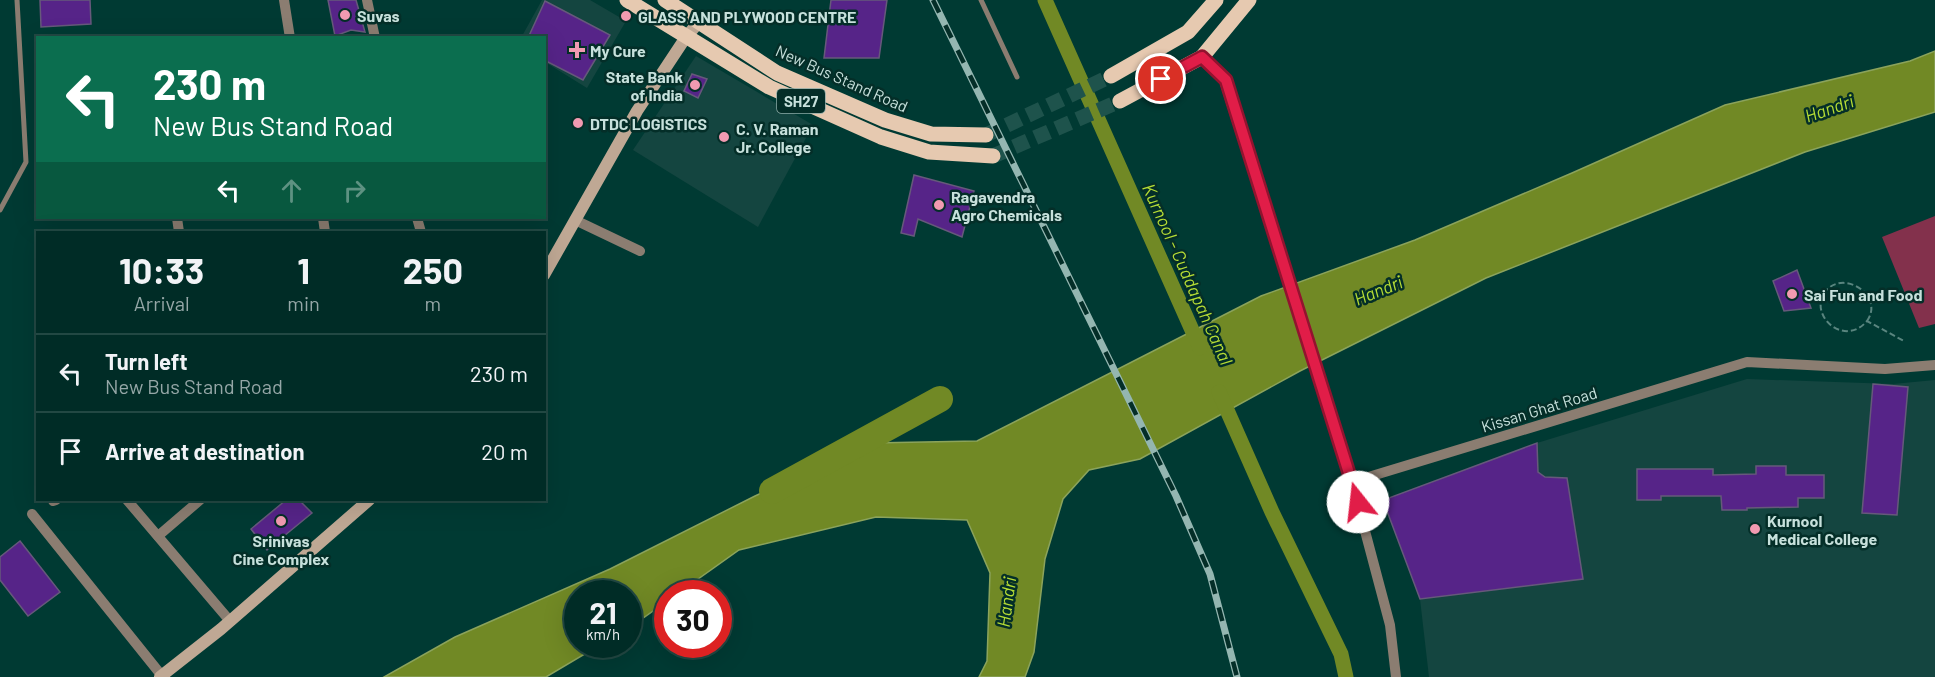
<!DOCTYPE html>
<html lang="en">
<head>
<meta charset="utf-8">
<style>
  :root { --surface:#002c26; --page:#0e3832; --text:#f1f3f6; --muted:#95a7a7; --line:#224843 }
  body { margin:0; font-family:Barlow,sans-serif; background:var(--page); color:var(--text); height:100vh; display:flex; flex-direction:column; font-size:22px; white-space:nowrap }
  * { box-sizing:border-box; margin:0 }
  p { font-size:20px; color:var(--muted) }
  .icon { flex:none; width:33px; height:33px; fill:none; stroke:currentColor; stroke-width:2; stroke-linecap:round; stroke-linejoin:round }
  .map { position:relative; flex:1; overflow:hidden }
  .side { position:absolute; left:36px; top:231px; width:510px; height:270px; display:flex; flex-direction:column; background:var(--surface); border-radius:0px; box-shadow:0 6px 24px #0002,0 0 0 2px var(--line) }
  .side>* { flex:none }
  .hud { position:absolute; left:36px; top:36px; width:510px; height:183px; border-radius:0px; box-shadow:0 6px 24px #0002,0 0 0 2px var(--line); background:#0b6e4f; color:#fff; overflow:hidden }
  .speed { position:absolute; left:564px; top:580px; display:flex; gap:12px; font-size:30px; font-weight:700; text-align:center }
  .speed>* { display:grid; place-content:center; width:78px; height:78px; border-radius:50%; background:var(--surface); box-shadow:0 6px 24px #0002,0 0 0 2px var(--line); line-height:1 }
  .speed small { font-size:15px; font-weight:400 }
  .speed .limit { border:9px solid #d22; background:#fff; color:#111 }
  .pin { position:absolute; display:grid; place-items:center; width:51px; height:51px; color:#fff; margin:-26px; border:3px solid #fff; border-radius:50%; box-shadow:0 2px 6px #0007 }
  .me { position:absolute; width:66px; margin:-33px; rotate:344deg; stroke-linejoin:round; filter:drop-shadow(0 0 4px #0008) }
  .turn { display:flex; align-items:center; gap:21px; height:126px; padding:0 18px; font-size:27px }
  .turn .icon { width:78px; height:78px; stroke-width:2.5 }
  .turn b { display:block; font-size:42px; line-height:51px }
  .lanes { display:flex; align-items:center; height:57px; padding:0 18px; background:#0003; justify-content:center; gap:30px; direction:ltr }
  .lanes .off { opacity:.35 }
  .eta { display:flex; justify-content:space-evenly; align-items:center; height:102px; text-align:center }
  .eta b { font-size:36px; font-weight:700; line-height:42px }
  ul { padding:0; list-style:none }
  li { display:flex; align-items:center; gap:18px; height:78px; padding:0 18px; border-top:2px solid var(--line) }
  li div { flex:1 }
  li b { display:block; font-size:22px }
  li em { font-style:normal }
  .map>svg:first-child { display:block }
  .built { fill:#144540 }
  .green { fill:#83314c }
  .water { fill:#718925; stroke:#8ba35c; stroke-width:1.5 }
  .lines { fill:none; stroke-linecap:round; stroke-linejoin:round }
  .canal { stroke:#718925; stroke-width:15 }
  .river { stroke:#718925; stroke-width:26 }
  .building { fill:#562488; stroke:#66597b; stroke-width:1.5 }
  .primary-tunnel { stroke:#1e534c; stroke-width:15; stroke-dasharray:15 8; stroke-linecap:butt }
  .path { stroke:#59857f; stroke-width:2; stroke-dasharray:6 3; stroke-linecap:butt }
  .lane { stroke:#8b7d71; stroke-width:5 }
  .street { stroke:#8b7d71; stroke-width:10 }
  .secondary { stroke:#bfa894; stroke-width:12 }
  .primary { stroke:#e6c9b0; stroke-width:15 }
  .rail-casing { stroke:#94b6b1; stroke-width:7 }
  .rail { stroke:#042e28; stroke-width:4.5; stroke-dasharray:14; stroke-linecap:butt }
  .route-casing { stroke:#92132f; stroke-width:15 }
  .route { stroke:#e11d48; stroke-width:10 }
  .poi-dot { fill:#f19ab1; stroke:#042e28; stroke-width:2 }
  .labels { text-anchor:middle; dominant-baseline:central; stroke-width:5; stroke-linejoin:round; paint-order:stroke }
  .shield { fill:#042e28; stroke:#8caba6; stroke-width:1.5 }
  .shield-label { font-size:15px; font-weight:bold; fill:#c7e1dc }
  .poi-label { font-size:16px; font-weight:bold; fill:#c7e1dc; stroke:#042e28; text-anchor:start }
  .street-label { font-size:16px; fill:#c7e1dc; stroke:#042e28 }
  .water-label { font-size:18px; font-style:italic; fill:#b6dd35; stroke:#042e28 }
</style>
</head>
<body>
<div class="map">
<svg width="1935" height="677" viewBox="0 0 1935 677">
  <rect width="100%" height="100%" fill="#003a33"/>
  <g class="built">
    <polygon points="542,0 590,0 626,21 587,88 545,62 544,38 521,38"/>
    <polygon points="696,56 813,125 758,227 633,150"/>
    <polygon points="1747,379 1893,384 1935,380 1935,677 1429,677 1420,599 1583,579 1567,478 1545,477 1538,472 1537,443"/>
  </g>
  <polygon class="green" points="1935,216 1935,324 1919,328 1882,237"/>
  <polygon class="water" points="1935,51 1935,112 1805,152 1486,278 1300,371 1140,459 1089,470 1063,499 1045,559 1034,652 1025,677 979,677 987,661 990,573 967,520 876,517 739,550 677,594 668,594 667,601 629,628 628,594 578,594 578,645 600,645 546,677 384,677 455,637 610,569 755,496 871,443 977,441 1261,296 1415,240 1572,173 1725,105 1910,61"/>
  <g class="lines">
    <g class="canal">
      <polyline points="1045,0 1200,348"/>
      <polyline points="1219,392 1272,512 1341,654 1346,677"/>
    </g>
    <polyline class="river" points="772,491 940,399"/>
  </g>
  <g class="building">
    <polygon points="40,0 90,0 91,24 41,27"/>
    <polygon points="328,0 356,0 365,32 351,30 335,36"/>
    <polygon points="831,0 887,0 879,58 824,58"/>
    <polygon points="545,1 610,35 583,80 544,60 544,38 528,38"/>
    <polygon points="692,74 707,79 698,98 684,91"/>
    <polygon points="914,175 974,191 962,237 918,219 914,236 901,233"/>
    <polygon points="1797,270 1811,308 1784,311 1773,281"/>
    <polygon points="1873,384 1908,387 1897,515 1862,513"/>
    <polygon points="1537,443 1538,472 1545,477 1567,478 1583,579 1420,599 1384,503 1386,499"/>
    <polygon points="1756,466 1786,466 1786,475 1824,475 1824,498 1798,498 1798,507 1747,508 1747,510 1722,510 1721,496 1661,496 1661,500 1637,500 1637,469 1713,469 1713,475 1756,474"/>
    <polygon points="286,500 299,500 312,513 267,550 251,529"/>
    <polygon points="20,541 60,592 28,616 0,580 0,557"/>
  </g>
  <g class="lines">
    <g class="primary-tunnel">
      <polyline points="986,135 1111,76"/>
      <polyline points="993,156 1120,101"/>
    </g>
    <path class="path" d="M 1867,321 C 1885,296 1843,268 1825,292 C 1808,315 1844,348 1867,321 L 1904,341"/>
    <g class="lane">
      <polyline points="981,0 1017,77"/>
      <polyline points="0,210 26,162 17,0"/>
    </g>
    <g class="street">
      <polyline points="284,0 290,38"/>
      <polyline points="367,0 375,38"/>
      <polyline points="177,218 179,232"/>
      <polyline points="323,218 325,232"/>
      <polyline points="417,218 421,232"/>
      <polyline points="575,220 640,251"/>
      <polyline points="127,500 230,621"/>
      <polyline points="53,501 56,500"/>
      <polyline points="32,514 162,676"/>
      <polyline points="158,536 200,500"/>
      <polyline points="1396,677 1390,625 1352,482 1747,362 1885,369 1935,365"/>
    </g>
    <g class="secondary">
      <polyline points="1202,57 1225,80 1352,482"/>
      <polyline points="544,275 637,111 686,37 699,22"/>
      <polyline points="160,677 221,629 369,500"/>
    </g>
    <g class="primary">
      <polyline points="627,0 769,87 881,137 929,152 993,156"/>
      <polyline points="665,0 777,73 885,120 931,134 986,135"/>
      <polyline points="1111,76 1188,32 1216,0"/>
      <polyline points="1120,101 1202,57 1249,0"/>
    </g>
    <defs>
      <polyline id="rail" points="933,0 1176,496 1210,574 1237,677"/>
    </defs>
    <use href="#rail" class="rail-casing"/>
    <use href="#rail" class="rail"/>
  </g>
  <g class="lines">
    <defs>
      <polyline id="route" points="1161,79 1202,57 1226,80 1358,502"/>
    </defs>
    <use href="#route" class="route-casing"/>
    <use href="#route" class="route"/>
  </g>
  <g class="poi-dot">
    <circle cx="345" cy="15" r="6"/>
    <circle cx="626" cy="16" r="6"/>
    <path d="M574 41h6v6h6v6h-6v6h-6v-6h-6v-6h6z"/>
    <circle cx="695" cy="85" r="6"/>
    <circle cx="578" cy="123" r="6"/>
    <circle cx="724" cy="137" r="6"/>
    <circle cx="939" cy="205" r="6"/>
    <circle cx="1792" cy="294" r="6"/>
    <circle cx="281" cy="521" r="6"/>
    <circle cx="1755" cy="529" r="6"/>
  </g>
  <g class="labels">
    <rect class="shield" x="777" y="89" width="48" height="24" rx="4.5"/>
    <g class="shield-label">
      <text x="801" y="101">SH27</text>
    </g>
    <g class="poi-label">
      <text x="357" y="15">Suvas</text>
      <text x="638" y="16">GLASS AND PLYWOOD CENTRE</text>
      <text x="590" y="50">My Cure</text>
      <text x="683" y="76" text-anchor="end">State Bank<tspan x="683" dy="18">of India</tspan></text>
      <text x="590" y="123">DTDC LOGISTICS</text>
      <text x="736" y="128">C. V. Raman<tspan x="736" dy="18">Jr. College</tspan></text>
      <text x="951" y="196">Ragavendra<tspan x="951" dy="18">Agro Chemicals</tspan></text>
      <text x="1804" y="294">Sai Fun and Food</text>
      <text x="1767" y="520">Kurnool<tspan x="1767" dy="18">Medical College</tspan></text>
      <text x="281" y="540" text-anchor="middle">Srinivas<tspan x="281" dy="18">Cine Complex</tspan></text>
    </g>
    <g class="street-label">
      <text transform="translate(842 78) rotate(24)">New Bus Stand Road</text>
      <text transform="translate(1539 409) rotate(-17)">Kissan Ghat Road</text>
    </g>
    <g class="water-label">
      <text transform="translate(1829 108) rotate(-19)">Handri</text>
      <text transform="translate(1188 274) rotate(66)">Kurnool - Cuddapah Canal</text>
      <text transform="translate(1378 290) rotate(-22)">Handri</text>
      <text transform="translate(1006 602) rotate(-82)">Handri</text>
    </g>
  </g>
</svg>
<div class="speed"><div>21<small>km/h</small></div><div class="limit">30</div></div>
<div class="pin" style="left:1161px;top:79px;background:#d93025"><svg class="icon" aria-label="arrive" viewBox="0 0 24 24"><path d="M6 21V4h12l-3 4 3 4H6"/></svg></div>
<svg class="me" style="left:1358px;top:502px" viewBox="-20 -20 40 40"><circle r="19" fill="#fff"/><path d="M0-13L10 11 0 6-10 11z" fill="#e11d48"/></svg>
<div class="hud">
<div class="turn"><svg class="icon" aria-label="left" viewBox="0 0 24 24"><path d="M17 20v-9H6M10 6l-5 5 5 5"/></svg><div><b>230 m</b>New Bus Stand Road</div></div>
<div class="lanes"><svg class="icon" aria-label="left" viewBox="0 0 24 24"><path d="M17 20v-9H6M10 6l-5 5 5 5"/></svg><svg class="icon off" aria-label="ahead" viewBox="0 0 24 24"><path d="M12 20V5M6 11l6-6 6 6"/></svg><svg class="icon off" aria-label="right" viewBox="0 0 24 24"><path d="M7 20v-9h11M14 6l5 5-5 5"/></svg></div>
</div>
<section class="side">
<div class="eta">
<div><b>10:33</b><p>Arrival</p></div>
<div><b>1</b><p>min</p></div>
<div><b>250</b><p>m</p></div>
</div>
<ul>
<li><svg class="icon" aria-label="left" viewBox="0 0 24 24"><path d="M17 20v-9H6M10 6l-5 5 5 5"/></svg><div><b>Turn left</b><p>New Bus Stand Road</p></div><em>230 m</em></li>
<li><svg class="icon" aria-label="arrive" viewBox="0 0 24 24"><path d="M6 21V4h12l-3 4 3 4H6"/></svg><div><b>Arrive at destination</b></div><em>20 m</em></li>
</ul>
</section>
</div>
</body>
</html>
